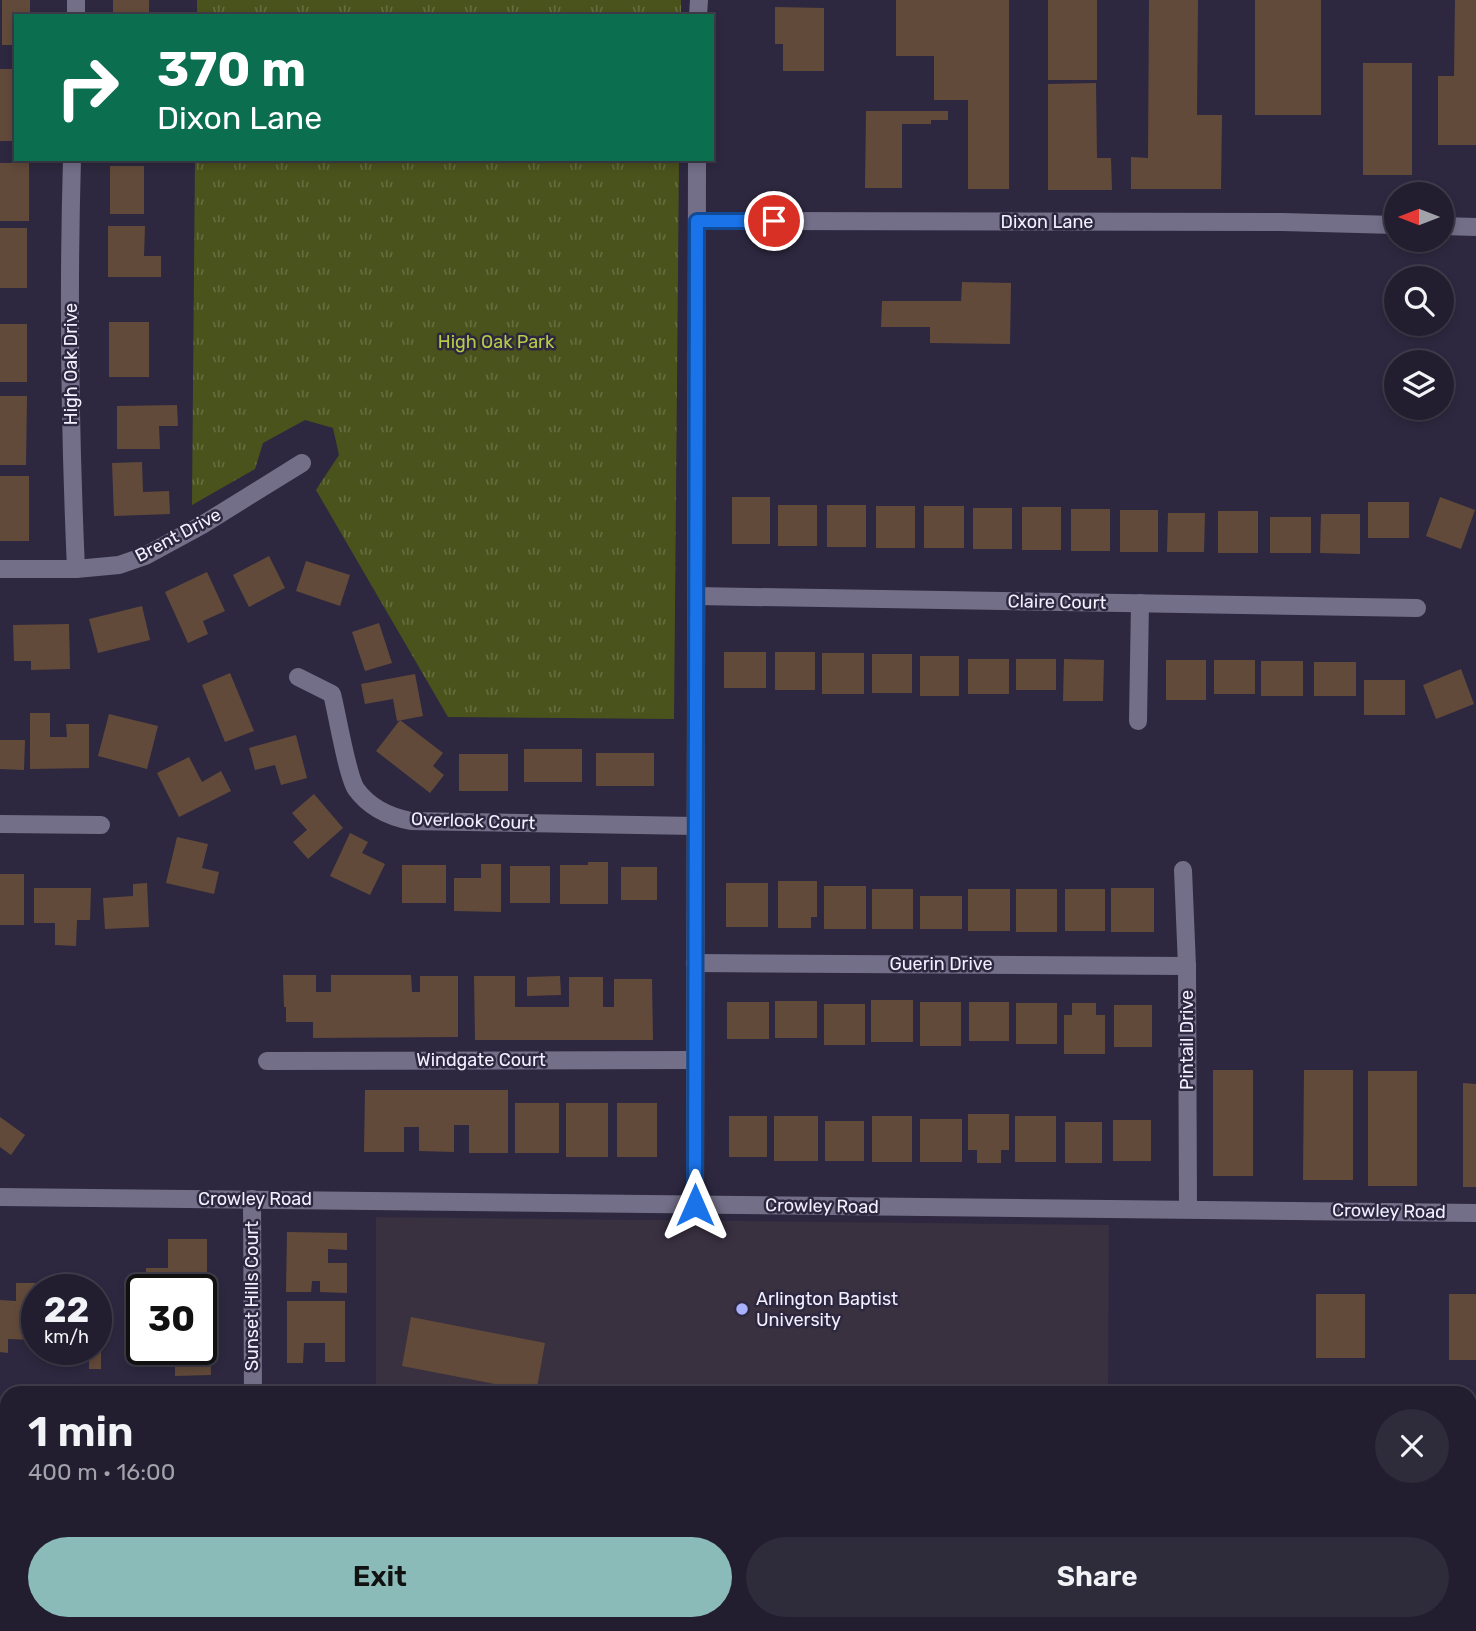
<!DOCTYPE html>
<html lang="en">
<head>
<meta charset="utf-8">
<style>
  :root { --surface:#221e2f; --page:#2e2b3b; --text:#f1f3f6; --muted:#a2a2aa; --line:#3f3c4b; --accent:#8bbbb9 }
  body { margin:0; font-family:Rubik,sans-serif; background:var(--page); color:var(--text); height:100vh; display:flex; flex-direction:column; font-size:26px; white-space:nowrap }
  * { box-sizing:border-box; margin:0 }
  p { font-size:23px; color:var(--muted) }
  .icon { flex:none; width:38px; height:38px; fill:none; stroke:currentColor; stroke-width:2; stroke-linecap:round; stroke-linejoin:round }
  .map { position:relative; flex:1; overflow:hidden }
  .details { position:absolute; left:0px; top:1386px; width:1477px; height:245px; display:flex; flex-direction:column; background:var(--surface); border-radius:21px 21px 0 0; box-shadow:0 4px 10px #0003,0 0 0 2px var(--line) }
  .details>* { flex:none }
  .top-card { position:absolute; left:14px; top:14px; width:700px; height:147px; border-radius:0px; box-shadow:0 4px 10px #0003,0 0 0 2px var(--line); background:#0b6e4f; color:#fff; overflow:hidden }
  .needle { width:46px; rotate:270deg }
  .buttons { position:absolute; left:1384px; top:182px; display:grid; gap:14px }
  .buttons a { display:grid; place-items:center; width:70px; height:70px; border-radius:50%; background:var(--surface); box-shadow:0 4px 10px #0003,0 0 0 2px var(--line); font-size:35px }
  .speed { position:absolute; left:21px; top:1274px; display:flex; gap:14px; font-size:35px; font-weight:700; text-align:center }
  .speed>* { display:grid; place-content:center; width:91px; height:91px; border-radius:50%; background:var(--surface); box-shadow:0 4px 10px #0003,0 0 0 2px var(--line); line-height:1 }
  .speed small { font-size:18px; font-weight:400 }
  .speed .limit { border:4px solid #111; border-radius:10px; background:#fff; color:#111 }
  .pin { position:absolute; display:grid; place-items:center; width:60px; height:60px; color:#fff; margin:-30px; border:4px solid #fff; border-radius:50%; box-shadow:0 2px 7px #0007 }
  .me { position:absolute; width:77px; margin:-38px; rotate:0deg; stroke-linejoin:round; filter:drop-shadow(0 0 5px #0008) }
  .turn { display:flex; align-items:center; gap:24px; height:147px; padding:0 28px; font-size:32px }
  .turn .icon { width:91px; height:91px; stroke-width:2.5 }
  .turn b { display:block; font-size:49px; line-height:60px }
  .round { display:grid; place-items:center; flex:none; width:74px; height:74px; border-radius:37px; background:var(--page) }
  .overview { display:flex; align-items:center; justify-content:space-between; height:119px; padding:0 28px }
  h1 { font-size:42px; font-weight:600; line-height:52px }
  .cta { display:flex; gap:14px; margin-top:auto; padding:14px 28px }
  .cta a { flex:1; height:80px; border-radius:42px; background:var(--accent); color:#111; font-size:28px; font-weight:600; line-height:80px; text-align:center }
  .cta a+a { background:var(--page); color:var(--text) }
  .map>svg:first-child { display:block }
  .education { fill:#393040 }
  .grass { fill:url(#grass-tufts) }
  .building { fill:#624a3a }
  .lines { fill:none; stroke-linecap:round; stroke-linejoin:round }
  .minor { stroke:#746f89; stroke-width:18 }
  .route-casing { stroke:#114b97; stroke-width:18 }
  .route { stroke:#1a73e8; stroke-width:12 }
  .poi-dot { fill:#a9b0fc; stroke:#2d283f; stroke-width:2.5 }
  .labels { text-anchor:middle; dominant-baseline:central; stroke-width:5; stroke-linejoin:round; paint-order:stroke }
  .street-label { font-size:18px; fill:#f2efff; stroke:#2d283f }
  .park-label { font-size:18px; fill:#b7cb47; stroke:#2d283f }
  .poi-label { font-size:18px; fill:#f2efff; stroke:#2d283f; text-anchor:start }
</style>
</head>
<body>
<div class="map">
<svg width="1476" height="1631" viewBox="0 0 1476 1631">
  <defs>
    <pattern id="grass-tufts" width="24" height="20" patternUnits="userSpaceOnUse" patternTransform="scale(1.75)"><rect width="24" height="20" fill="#4b531c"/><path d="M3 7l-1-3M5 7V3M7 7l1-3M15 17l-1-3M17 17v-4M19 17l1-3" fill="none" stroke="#656c3e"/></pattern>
  </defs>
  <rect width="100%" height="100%" fill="#2d283f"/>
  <g class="education">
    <polygon points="376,1217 1109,1225 1108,1393 376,1393"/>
    <rect x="377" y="1624" width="729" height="7"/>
  </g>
  <g class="grass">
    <rect x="197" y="0" width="484" height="16"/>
    <polygon points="195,159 679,159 674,719 448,717 316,490 339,455 333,428 305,420 263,443 255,469 192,505"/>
  </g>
  <g class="building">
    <polygon points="2,0 30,0 30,16 16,16 16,45 2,45"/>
    <rect x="113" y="0" width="36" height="16"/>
    <polygon points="896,0 1009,0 1009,189 968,189 968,100 934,100 934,56 896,56"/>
    <rect x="1048" y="0" width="49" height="80"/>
    <polygon points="1149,0 1198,0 1197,115 1222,115 1221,189 1131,189 1131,157 1148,158"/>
    <rect x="1255" y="0" width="66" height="115"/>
    <polygon points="1455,0 1476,0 1476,145 1438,145 1438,76 1454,76"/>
    <polygon points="775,7 824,8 824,71 783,71 783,44 775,44"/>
    <rect x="1363" y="63" width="49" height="112"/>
    <rect x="0" y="69" width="16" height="72"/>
    <polygon points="1096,83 1097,158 1111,158 1112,190 1048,190 1048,84"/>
    <polygon points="866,111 948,111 948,120 931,120 931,124 902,124 902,188 865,188"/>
    <rect x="0" y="163" width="29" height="58"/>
    <rect x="110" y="166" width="34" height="48"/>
    <polygon points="108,226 145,226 144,256 161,256 161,277 108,277"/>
    <rect x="0" y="228" width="27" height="60"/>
    <polygon points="962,282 1011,283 1010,344 930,343 930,327 881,327 882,301 961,301"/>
    <rect x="109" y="322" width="40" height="55"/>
    <rect x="0" y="324" width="27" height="58"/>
    <polygon points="0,396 27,396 26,465 0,465"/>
    <polygon points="177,405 178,426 159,426 160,449 117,449 117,406"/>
    <polygon points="142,462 143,492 169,491 170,514 114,516 112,463"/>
    <rect x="0" y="476" width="29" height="65"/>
    <rect x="732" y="497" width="38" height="47"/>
    <polygon points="1440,497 1475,510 1461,549 1426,536"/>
    <rect x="1368" y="502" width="41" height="36"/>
    <rect x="778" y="505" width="39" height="41"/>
    <rect x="827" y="505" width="39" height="42"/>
    <rect x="876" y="506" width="39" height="42"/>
    <rect x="924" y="506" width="40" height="42"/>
    <rect x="1022" y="507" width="39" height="43"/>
    <rect x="973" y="508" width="39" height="41"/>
    <rect x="1071" y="509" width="39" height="42"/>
    <rect x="1120" y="510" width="38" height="42"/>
    <rect x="1218" y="511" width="40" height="42"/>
    <polygon points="1168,513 1205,513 1204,552 1167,552"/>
    <polygon points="1321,514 1360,514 1360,554 1320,553"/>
    <rect x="1270" y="517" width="41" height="36"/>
    <polygon points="269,556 285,588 249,607 233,575"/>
    <polygon points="306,561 350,575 340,606 296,591"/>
    <polygon points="207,572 225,611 203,621 208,634 188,643 165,592"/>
    <polygon points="142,606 150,640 98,653 89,619"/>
    <polygon points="379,623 392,663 365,671 352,632"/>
    <polygon points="69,624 70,669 31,670 31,661 14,661 13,625"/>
    <rect x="724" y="652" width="42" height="36"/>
    <rect x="775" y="652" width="40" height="38"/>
    <rect x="822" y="653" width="42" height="41"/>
    <rect x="872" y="654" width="40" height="39"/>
    <rect x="920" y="656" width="39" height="40"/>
    <rect x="968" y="659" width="41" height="35"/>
    <rect x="1016" y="659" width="40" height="31"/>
    <polygon points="1064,659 1104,660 1103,701 1063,701"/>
    <rect x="1166" y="660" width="40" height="40"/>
    <rect x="1214" y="660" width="41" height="34"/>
    <rect x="1261" y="661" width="42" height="35"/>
    <rect x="1314" y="662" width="42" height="34"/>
    <polygon points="1461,669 1474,704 1436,719 1423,685"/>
    <polygon points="230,673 254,731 225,742 202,685"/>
    <polygon points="415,674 423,716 397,721 393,699 365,704 361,684"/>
    <rect x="1364" y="680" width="41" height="35"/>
    <polygon points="30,713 50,713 50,737 67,737 66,724 89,724 89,768 30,769"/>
    <polygon points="109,714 158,726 147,769 98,756"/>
    <polygon points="400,720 443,753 433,766 444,775 430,793 376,751"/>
    <polygon points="296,735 307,778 281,785 275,765 255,770 249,748"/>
    <polygon points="0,740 25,740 24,770 0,769"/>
    <rect x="524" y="749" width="58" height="33"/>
    <rect x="596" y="753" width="58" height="33"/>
    <rect x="459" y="754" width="49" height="37"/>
    <polygon points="189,757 202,782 221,771 231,791 179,817 157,773"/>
    <polygon points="314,794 343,828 308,859 293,842 307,830 292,813"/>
    <polygon points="350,833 368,842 362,853 385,864 370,895 330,876"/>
    <polygon points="177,837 208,844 202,868 219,872 214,894 166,883"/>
    <polygon points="588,862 608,862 608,904 560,904 560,865 588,865"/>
    <polygon points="481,864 501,864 501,912 454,911 454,878 481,878"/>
    <rect x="402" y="865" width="44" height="38"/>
    <rect x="510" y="866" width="40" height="37"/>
    <rect x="621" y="867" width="36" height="33"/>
    <rect x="0" y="874" width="24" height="51"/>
    <polygon points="778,881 817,881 817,917 811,917 811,928 778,928"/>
    <polygon points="147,883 149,927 105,929 103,898 133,896 133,884"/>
    <rect x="726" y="883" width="42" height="44"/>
    <rect x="824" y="886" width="42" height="43"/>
    <polygon points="34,888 91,888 90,920 77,920 76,946 55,945 55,923 34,923"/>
    <rect x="1111" y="888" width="43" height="44"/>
    <rect x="872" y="889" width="41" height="40"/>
    <rect x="968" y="889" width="42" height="42"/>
    <rect x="1016" y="889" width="41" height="43"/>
    <rect x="1065" y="889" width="40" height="42"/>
    <rect x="920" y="896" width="42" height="33"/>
    <polygon points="283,975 316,975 316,992 331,992 331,975 411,975 412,992 420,992 420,976 458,976 458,1037 313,1038 313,1022 286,1022 286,1007 284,1007"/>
    <polygon points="474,976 515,976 515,1007 569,1007 569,977 603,977 603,1007 614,1007 614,979 652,979 653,1040 475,1040"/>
    <polygon points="560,976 561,995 527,996 527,977"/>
    <rect x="871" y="1000" width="42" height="42"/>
    <rect x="775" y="1001" width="42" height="37"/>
    <rect x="727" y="1002" width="42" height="37"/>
    <rect x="920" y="1002" width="41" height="44"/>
    <rect x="969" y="1002" width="40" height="39"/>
    <rect x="1016" y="1003" width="41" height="41"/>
    <polygon points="1072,1003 1096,1003 1096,1015 1105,1015 1105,1054 1064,1054 1064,1015 1072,1015"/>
    <rect x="824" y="1004" width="41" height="41"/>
    <rect x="1114" y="1005" width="38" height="42"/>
    <rect x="1213" y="1070" width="40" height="106"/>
    <polygon points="1304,1070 1353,1070 1353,1180 1303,1180"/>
    <rect x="1368" y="1071" width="49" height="115"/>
    <polygon points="1463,1083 1476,1084 1476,1187 1463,1187"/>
    <polygon points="365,1090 508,1090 508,1153 469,1153 469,1125 454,1125 454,1152 419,1151 419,1127 404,1127 404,1152 364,1152"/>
    <rect x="515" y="1103" width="44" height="50"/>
    <rect x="566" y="1103" width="42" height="54"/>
    <rect x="617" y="1103" width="40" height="54"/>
    <polygon points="968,1114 1009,1114 1009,1150 1001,1150 1001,1163 977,1163 977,1150 968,1150"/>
    <rect x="729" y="1116" width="38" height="41"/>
    <rect x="774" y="1116" width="44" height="45"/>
    <rect x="872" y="1116" width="40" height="46"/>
    <rect x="1015" y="1116" width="41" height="46"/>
    <polygon points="0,1117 25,1135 11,1155 0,1147"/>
    <rect x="920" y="1119" width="42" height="43"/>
    <rect x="1113" y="1120" width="38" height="41"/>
    <rect x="825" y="1121" width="39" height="40"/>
    <rect x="1065" y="1122" width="37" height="41"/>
    <polygon points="287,1232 347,1233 347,1250 328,1249 328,1263 347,1263 347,1293 320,1292 320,1281 312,1281 311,1292 286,1292"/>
    <polygon points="168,1239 207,1239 207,1299 201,1299 201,1290 191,1290 191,1284 172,1284 172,1290 146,1290 146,1268 168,1268"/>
    <polygon points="16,1283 35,1283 34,1340 8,1339 8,1353 0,1352 0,1300 16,1301"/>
    <rect x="1316" y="1294" width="49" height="64"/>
    <rect x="1449" y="1294" width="27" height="66"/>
    <polygon points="287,1301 345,1301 345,1362 325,1362 325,1343 304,1343 303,1363 287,1363"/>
    <polygon points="201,1311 210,1311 211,1375 175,1376 175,1352 156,1352 156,1349 201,1349"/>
    <polygon points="411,1317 545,1343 536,1393 493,1393 495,1384 402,1366"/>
    <polygon points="96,1323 101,1323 101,1369 89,1369 89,1354 48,1354 48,1349 96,1349"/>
    <rect x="288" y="1384" width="46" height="9"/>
    <polygon points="51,1624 107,1624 105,1631 48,1631"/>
    <polygon points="130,1624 150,1624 149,1629 154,1631 114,1631 116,1625 128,1629"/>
    <polygon points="409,1624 536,1624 535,1631 408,1631"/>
    <polygon points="720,1624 774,1624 765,1631 724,1629"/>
    <polygon points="877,1624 918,1624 917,1631 877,1631"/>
    <rect x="1407" y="1624" width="43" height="7"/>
  </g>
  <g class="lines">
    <g class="minor">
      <polyline points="76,16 76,0"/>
      <polyline points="698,16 699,0"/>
      <path d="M 72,159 C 68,296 70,433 76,569"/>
      <polyline points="697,221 1282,222 1396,225"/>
      <polyline points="1442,226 1476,227"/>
      <polyline points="0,569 76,569 119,565 145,556 202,525 302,463"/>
      <polyline points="696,596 1417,608"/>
      <path d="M 298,677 L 332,694 C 337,713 347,775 356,789 C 369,807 390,817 411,821 L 695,826"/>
      <polyline points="1138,721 1140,603"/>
      <polyline points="0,824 101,825"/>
      <polyline points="1183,870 1187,966 1188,1209"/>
      <polyline points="695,963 1187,966"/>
      <polyline points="267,1061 695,1060"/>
      <polyline points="0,1197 1476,1213"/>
      <polyline points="252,1199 253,1393"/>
      <polyline points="695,1205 697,159"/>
      <polyline points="0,1408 7,1407"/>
    </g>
  </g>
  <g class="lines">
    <defs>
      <polyline id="route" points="695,1205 697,221 774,221"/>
    </defs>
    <use href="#route" class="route-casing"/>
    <use href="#route" class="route"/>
  </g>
  <circle class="poi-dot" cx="742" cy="1309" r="7"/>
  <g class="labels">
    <g class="street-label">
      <text x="1047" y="222">Dixon Lane</text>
      <text transform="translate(71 364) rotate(-90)">High Oak Drive</text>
      <text transform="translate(178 535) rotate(-28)">Brent Drive</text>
      <text transform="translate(1057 602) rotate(1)">Claire Court</text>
      <text transform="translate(473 821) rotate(2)">Overlook Court</text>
      <text x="941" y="964">Guerin Drive</text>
      <text transform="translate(1187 1040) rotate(-90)">Pintail Drive</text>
      <text x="481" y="1060">Windgate Court</text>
      <text x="255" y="1199">Crowley Road</text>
      <text transform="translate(822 1206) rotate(1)">Crowley Road</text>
      <text transform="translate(1389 1211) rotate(1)">Crowley Road</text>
      <text transform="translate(252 1296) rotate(-90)">Sunset Hills Court</text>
    </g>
    <g class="park-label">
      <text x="496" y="342">High Oak Park</text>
    </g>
    <g class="poi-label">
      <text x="756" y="1299">Arlington Baptist<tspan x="756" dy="21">University</tspan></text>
    </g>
  </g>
</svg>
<div class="buttons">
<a><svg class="needle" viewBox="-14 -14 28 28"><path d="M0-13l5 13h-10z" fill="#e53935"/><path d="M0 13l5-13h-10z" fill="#a2a2aa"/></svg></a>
<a><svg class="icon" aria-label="search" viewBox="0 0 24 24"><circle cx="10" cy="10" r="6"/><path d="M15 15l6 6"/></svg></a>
<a><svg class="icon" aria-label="layers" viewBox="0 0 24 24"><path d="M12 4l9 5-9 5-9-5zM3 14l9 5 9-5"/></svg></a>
</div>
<div class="speed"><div>22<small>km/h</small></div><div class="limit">30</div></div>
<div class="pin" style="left:774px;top:221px;background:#d93025"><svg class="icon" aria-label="arrive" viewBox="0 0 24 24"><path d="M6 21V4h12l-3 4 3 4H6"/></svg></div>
<svg class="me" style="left:695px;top:1205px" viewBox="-20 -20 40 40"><path d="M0-17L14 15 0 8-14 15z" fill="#1a73e8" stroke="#fff" stroke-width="4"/></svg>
<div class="top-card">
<div class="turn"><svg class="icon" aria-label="right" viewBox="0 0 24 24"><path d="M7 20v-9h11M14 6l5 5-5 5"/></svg><div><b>370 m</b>Dixon Lane</div></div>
</div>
<section class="details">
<div class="overview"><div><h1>1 min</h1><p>400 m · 16:00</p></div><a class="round"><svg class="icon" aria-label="close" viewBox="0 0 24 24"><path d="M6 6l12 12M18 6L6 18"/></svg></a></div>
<div class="cta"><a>Exit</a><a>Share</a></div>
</section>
</div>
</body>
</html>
